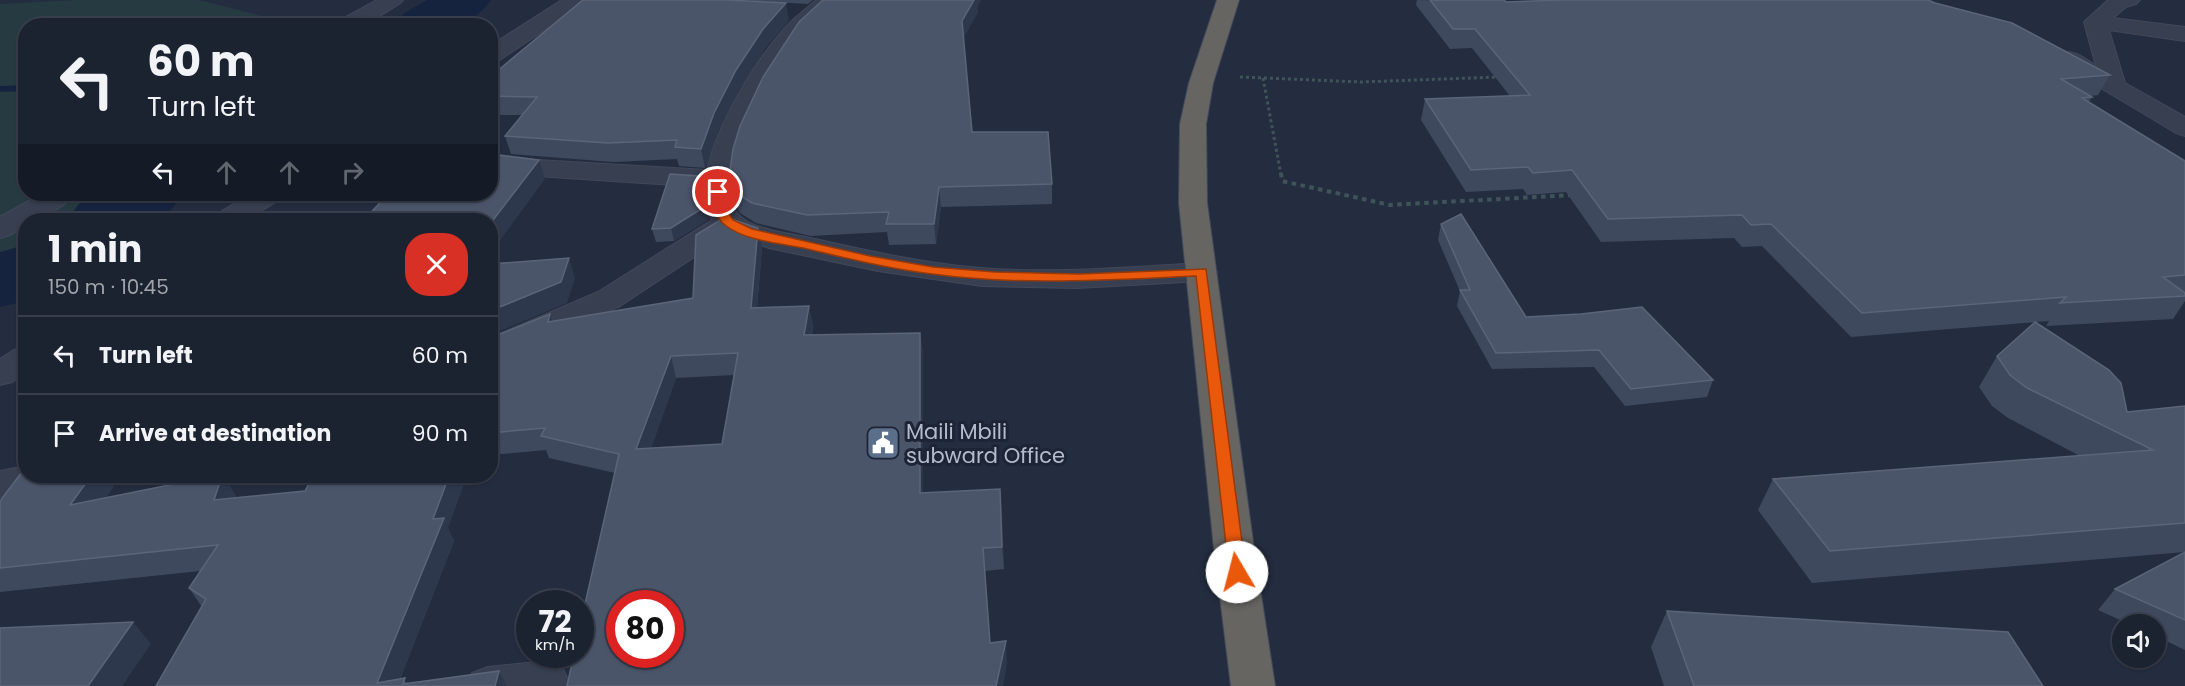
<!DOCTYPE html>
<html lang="en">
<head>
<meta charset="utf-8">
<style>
  :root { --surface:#1b2230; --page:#282f3c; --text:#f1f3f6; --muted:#a0a4ab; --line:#393f4c }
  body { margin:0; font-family:Poppins,sans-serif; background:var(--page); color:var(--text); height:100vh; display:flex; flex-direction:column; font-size:22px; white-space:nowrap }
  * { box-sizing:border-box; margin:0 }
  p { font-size:20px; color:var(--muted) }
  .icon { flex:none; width:33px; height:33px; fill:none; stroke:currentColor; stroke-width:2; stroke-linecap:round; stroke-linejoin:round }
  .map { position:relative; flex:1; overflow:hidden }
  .details { position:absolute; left:18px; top:213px; width:480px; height:270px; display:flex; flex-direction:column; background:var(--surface); border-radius:24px; box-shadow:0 2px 4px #0004,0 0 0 2px var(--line) }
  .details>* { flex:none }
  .guide { position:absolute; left:18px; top:18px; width:480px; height:183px; border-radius:24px; box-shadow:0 2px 4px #0004,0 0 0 2px var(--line); background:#1b2230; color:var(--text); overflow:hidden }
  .fabs { position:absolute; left:2112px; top:614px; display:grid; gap:12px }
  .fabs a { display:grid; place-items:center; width:54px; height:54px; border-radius:50%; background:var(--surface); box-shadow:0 2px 4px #0004,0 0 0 2px var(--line); font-size:30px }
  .speed { position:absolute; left:516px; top:590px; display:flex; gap:12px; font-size:30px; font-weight:700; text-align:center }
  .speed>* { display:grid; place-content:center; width:78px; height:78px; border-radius:50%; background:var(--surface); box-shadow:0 2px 4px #0004,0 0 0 2px var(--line); line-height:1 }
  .speed small { font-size:15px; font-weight:400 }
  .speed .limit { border:9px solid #d22; background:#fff; color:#111 }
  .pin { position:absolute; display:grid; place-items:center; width:51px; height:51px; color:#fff; margin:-26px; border:3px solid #fff; border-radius:50%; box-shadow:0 2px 6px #0007 }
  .me { position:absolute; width:66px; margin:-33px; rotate:352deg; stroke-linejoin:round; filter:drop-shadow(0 0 4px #0008) }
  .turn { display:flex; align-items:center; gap:21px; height:126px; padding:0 30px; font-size:27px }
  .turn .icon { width:78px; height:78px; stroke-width:2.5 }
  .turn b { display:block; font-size:42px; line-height:51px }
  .lanes { display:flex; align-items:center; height:57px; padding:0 30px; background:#0003; justify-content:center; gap:30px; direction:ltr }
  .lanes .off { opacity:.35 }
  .round { display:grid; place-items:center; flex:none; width:63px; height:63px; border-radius:24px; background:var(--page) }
  .overview { display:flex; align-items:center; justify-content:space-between; height:102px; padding:0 30px }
  h1 { font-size:36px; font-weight:700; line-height:45px }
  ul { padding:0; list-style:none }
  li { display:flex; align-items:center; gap:18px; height:78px; padding:0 30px; border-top:2px solid var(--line) }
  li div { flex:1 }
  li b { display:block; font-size:22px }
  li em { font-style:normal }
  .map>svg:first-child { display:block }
  .green { fill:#263b41 }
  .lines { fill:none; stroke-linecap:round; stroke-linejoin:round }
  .stream { fill:#16233f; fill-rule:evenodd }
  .river { fill:#16233f; fill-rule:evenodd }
  .minor-casing { stroke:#414859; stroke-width:2 }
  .trunk-casing { stroke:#434a5b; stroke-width:2 }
  .path-far1 { stroke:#3f5459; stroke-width:3; stroke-dasharray:3 3; stroke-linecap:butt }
  .path { stroke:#3f5459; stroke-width:4; stroke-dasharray:4.5 4.5; stroke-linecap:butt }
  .minor { fill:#383f50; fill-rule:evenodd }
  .trunk { fill:#666562; fill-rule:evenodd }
  .wall { fill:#3e495e; fill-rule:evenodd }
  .shaded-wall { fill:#2e384d }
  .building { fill:#4b556a; stroke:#5b6579; stroke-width:1.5; fill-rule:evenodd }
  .route { fill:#ea580c; stroke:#983908; stroke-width:1.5 }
  .labels { text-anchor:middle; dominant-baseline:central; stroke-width:6; stroke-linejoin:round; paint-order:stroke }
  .poi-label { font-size:21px; fill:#b4bbcb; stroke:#1d2435; text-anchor:start }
</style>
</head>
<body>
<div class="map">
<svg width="2185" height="686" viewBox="0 0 2185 686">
  <rect width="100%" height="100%" fill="#242d40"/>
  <polygon class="green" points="78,0 199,0 297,25 26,26 26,194 112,194 64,220 26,220 25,242 0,256 0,4"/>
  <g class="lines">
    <polygon class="stream" points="26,85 26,91 0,92 0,86"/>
    <g class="river">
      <path d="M 427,0 L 491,0 C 467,35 432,26 395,26 L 403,14 Z"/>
      <polygon points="97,194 182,194 172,209 152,220 67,220 78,205"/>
      <polygon points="26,245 26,301 0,307 0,252"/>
    </g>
    <defs>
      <g id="minor">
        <polygon points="377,0 403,0 399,4 364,26 336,26 339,21"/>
        <polygon points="562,0 588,0 584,4 498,61 490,63 490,46"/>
        <path d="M 816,0 L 839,0 C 828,15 811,24 800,38 C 774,68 720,168 734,207 C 741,229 787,233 806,237 C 864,250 921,263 980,268 C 1054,274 1128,267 1202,263 L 1213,266 L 1217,272 L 1213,278 L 1202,281 L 1077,288 L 982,286 L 878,271 L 769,248 L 729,234 L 620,306 L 490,361 L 490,338 L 598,292 L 712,220 L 705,206 L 704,187 L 537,176 L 490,170 L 490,154 L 537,160 L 707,170 C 717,125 754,62 785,28 C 794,17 806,10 816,0 Z"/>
        <path d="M 2108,0 L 2140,0 L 2136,4 L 2126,7 L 2113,18 L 2185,27 L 2185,41 L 2109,30 L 2125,83 L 2185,117 L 2185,136 L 2176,133 L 2059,63 L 2055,58 L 2059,53 C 2074,49 2084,58 2096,66 L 2084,22 Z"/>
        <path d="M 41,194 L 74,194 C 65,207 41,220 26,220 L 26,226 L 10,235 L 0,238 L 0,217 Z"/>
        <polygon points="250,194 283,194 279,200 246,220 213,220 217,214"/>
        <polygon points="26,347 26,373 12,382 0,385 0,359 14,350"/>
        <polygon points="26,466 26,476 59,476 53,485 0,497 0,471"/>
        <polygon points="546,661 562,667 568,680 566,686 466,686 472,673 488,667"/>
      </g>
      <polygon id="trunk" points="1217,0 1239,0 1213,83 1206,124 1207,203 1254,549 1275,686 1231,686 1214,549 1179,203 1180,124 1189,83"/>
    </defs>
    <use href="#minor" class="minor-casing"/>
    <use href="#trunk" class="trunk-casing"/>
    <g class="path-far1">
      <polyline points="1240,77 1361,82 1499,77"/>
      <polyline points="1263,78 1281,175"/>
    </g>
    <polyline class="path" points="1281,173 1282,181 1390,205 1571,195"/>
    <use href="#minor" class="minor"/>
    <use href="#trunk" class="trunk"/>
  </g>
  <g class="wall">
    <polygon points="740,0 813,0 808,4"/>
    <polygon points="1417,0 1506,2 1935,3 2110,75 2098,95 2090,96 2092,97 2089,102 2185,161 2185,301 2173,319 2046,326 2049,321 1851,337 1762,246 1742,247 1734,238 1601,242 1566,192 1527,195 1523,189 1466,192 1421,120 1425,99 1510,96 1472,48 1450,49 1416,5"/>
    <polygon points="978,6 978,12 963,38 972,132 1052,184 1052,204 941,207 936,244 889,245 887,232 811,236 756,223 740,213 736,206 732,186"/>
    <polygon points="789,20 766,47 740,88 718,131 705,168 679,166 677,159 613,162 511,154 505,136 522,115 490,115 490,77"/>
    <polygon points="702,188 702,199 706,206 709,219 674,241 656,242 652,229"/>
    <polygon points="1441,224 1526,317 1713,380 1707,397 1625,406 1594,367 1492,369 1457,306 1460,291 1438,240"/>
    <path d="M 762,248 L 757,308 L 809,306 L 813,327 L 812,335 L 920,333 L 923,354 L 923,493 L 1000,489 L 1004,569 L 985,571 L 990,643 L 1007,664 L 615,473 L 549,458 L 546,450 L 490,455 L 490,338 L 553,321 L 693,298 ZM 734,375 L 722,444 L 651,448 L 676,378 Z"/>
    <polygon points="1997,356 2127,412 2185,406 2185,552 1812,583 1758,510 1773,479 2080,456 2008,418 1992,406 1979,387"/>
    <polygon points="305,491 448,528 454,541 400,679 408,683 499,671 507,686 156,686 202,607 189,588 200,571 0,592 0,501 106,497 236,496 236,498"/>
    <polygon points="2185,552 2185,650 2156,636 2156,624 2129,624 2098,610 2115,589"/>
    <polygon points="1667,611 2043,686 1664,686 1651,647"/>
  </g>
  <g class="shaded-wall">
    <polygon points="974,0 981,0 978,6 978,12 963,39 962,21"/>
    <polygon points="786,3 789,20 766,47 740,88 718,131 705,168 701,149 714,113 736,70 763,29"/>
    <polygon points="539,160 545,179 490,254 490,224"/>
    <polygon points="699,176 702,188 703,206 700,193"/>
    <polygon points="939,187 941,207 936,244 934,224"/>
    <polygon points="706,206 709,219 674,241 671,228"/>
    <polygon points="758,228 762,248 755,329 751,308"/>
    <polygon points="569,258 575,278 567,303 490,335 490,311"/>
    <polygon points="809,306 813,327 808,356 804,335"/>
    <polygon points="550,314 557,335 548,322"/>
    <polygon points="920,333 923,354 923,515 920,493"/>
    <polygon points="671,356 676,378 643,471 636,449"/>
    <polygon points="91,476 121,476 86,527 70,505"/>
    <polygon points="222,476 224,476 236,496 228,522 214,500"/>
    <polygon points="449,476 467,476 448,528 454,541 397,686 377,683 433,519"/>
    <polygon points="1000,489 1002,511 1004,569 1002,547"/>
    <polygon points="133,622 151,644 122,686 88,686"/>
    <polygon points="1006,641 1007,664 1003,686 996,686"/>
    <polygon points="499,671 507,686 495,686"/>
  </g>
  <g class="building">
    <polygon points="583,0 728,0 786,3 763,29 736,70 714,113 701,149 675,147 677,140 608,143 505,136 537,97 490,96 490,77"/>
    <polygon points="823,0 974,0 962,21 972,132 1048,132 1052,184 939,187 934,224 886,224 889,212 807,215 752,203 736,193 732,186 730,170 733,149 740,126 763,77 799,22"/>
    <polygon points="1430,0 1504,0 1506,2 1561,0 1928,0 1935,3 2012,23 2110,75 2061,79 2092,97 2082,98 2185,161 2185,275 2163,277 2185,293 2185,296 2060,303 2066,297 1862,313 1771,224 1751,225 1742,215 1608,219 1572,170 1533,173 1528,167 1471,170 1425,99 1530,95 1475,29 1453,29"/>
    <polygon points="490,154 539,160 490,224 490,220 364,220 388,194 490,194"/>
    <polygon points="670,174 699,176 700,193 706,206 671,228 652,229"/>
    <polygon points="1461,214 1526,317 1581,314 1642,307 1713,380 1631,389 1599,350 1496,353 1460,290 1470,290 1441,224"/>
    <path d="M 725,217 L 758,228 L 751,308 L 809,306 L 804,335 L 920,333 L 920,493 L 1000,489 L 1002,547 L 983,548 L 990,643 L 1006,641 L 996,686 L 567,686 L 574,654 L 580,654 L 580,626 L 619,454 L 541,436 L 545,428 L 490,433 L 490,338 L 550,314 L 548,322 L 693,298 L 696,235 ZM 738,353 L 722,444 L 636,449 L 671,356 ZM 620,603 L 670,603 L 670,654 L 620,654 Z"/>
    <polygon points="569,258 561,282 490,311 490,264"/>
    <polygon points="2035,322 2109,370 2121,383 2127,412 2185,406 2185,523 1830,551 1773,479 2153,450 2027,388 2010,375 1997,356"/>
    <polygon points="25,468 26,468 26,476 91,476 70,505 214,476 222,476 214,500 305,491 313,476 449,476 433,519 444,518 377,683 405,678 403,684 499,671 495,686 156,686 206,599 189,588 218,545 0,568 0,501"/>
    <polygon points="2185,552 2185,620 2115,589"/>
    <polygon points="1667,611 2008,632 2043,686 1694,686"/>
    <polygon points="133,622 88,686 0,686 0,628"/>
  </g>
  <path class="route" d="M 718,189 L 724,192 L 724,206 L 733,220 L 752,229 L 870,256 L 933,267 L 995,272 L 1079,274 L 1206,269 L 1246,572 L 1243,577 L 1237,579 L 1231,577 L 1229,572 L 1196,276 C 1108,280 1020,286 932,274 C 889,269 846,258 803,248 C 779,243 745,241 725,225 C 715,218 713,203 712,192 Z"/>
  <defs>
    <symbol id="civic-square" viewBox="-11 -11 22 22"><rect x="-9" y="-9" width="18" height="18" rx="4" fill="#5c6f8a" stroke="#1d2435"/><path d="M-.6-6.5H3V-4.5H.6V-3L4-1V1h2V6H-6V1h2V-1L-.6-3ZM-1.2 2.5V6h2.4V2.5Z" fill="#fff"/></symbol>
  </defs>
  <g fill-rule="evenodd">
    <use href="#civic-square" x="864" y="424" width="38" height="38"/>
  </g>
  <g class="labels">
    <g class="poi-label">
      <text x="906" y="431">Maili Mbili<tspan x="906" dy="24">subward Office</tspan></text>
    </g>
  </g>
</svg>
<div class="fabs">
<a><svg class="icon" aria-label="sound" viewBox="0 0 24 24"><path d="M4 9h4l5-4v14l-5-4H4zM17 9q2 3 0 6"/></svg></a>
</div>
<div class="speed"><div>72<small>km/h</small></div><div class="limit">80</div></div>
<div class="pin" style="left:718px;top:192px;background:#d93025"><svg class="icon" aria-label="arrive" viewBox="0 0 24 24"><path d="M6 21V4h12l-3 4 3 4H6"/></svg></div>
<svg class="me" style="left:1237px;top:572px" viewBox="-20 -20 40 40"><circle r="19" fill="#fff"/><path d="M0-13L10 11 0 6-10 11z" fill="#ea580c"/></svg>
<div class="guide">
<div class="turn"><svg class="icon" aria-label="left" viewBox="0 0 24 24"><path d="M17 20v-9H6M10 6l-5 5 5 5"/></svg><div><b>60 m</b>Turn left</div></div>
<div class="lanes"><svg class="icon" aria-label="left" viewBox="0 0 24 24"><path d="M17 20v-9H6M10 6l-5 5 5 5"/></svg><svg class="icon off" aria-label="ahead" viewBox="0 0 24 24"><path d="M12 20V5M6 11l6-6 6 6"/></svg><svg class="icon off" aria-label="ahead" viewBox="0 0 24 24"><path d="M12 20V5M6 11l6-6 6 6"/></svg><svg class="icon off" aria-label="right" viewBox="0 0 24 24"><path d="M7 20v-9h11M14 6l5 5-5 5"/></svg></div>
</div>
<section class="details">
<div class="overview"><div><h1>1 min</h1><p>150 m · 10:45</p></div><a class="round" style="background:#d93025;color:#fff"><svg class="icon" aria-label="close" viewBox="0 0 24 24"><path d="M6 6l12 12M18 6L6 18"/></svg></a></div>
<ul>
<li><svg class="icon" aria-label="left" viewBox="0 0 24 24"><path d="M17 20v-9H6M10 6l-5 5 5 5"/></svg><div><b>Turn left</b></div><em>60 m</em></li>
<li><svg class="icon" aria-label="arrive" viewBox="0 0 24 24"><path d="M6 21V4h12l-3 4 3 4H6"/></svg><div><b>Arrive at destination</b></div><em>90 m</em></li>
</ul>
</section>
</div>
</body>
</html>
